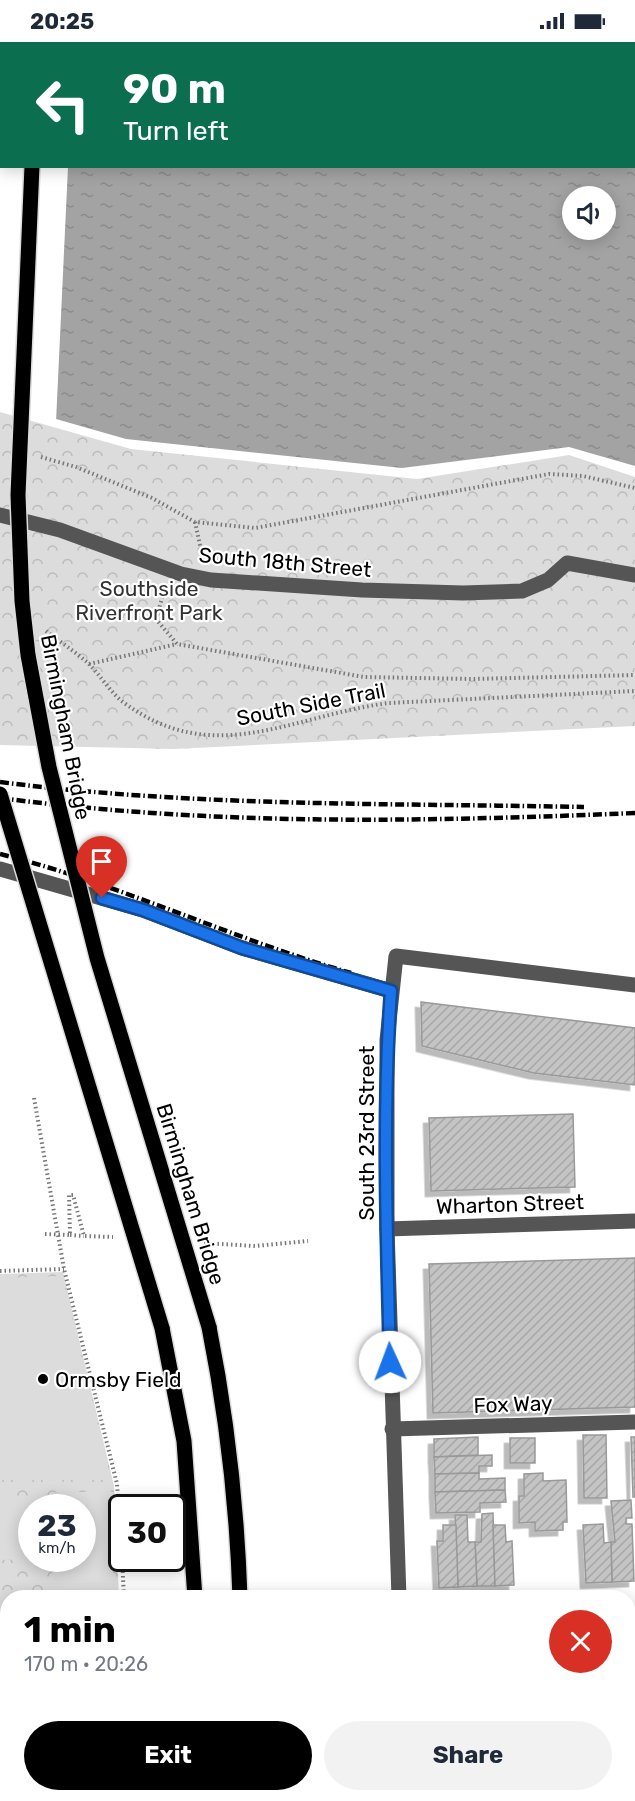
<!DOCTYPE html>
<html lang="en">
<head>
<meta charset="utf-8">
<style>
  :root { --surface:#fff; --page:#f2f2f3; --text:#1f2937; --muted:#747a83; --accent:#000 }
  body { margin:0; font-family:Rubik,sans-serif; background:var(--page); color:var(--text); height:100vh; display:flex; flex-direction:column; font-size:22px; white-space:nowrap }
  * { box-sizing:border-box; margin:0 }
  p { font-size:20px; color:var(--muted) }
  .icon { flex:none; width:33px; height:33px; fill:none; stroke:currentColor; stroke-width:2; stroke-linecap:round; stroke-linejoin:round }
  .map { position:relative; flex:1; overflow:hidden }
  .side { position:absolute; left:0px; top:1548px; width:636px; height:212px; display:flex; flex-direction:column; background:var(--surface); border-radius:24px 24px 0 0; box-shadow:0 3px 15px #0003 }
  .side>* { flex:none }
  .banner { position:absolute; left:0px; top:0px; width:636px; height:126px; box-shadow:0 3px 15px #0003; background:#0b6e4f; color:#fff; overflow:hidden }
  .buttons { position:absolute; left:562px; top:144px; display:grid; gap:12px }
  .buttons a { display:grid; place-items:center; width:54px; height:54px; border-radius:50%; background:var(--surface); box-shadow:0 3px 15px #0003; font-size:30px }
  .speed { position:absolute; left:18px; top:1452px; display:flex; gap:12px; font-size:30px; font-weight:700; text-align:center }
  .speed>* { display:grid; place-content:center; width:78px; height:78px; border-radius:50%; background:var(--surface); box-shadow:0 3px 15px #0003; line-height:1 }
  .speed small { font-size:15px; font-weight:400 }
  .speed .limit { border:3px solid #111; border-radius:9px; background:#fff; color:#111 }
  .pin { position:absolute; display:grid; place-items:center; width:51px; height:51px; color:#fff; margin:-62px -26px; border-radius:50% 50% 50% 0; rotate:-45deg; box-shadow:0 0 6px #0007 }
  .pin .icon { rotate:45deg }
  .me { position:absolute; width:66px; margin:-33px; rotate:358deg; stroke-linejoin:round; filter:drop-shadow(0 0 4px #0008) }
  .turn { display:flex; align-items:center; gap:21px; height:126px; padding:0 24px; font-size:27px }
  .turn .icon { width:78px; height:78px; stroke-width:2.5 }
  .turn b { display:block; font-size:42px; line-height:51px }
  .round { display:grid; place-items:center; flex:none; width:63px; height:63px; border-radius:32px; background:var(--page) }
  .summary { display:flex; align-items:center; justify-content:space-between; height:102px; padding:0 24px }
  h1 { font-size:36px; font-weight:700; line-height:45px; color:var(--accent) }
  .cta { display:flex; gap:12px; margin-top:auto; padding:12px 24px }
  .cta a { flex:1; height:69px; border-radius:36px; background:var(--accent); color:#fff; font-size:24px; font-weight:700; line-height:69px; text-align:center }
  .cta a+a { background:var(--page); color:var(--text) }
  .status { display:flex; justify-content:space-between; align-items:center; height:42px; padding:0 30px; background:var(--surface); direction:ltr }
  .status svg { height:16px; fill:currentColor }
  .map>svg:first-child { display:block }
  .park { fill:url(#park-crowns); fill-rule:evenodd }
  .pitch { fill:#dcdcdc }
  .water { fill:url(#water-ripples); fill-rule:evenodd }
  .pier { fill:#fff }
  .building { fill:url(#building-hatch); stroke:#999; stroke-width:1.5; filter:url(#shadow) }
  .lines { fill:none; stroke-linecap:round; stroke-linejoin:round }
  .major-casing { stroke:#dbdbdb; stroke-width:18 }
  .path { stroke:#777; stroke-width:4; stroke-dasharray:1.5 3; stroke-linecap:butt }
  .minor { stroke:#555; stroke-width:15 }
  .major { stroke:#000; stroke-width:15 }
  .rail { stroke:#000; stroke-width:4.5; stroke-dasharray:9 3 1.5 3; stroke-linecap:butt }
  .major-bridge-casing { stroke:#dbdbdb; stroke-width:18; stroke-linecap:butt }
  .major-bridge { stroke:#000; stroke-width:15 }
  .route-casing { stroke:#114b97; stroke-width:15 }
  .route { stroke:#1a73e8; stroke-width:10 }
  .poi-dot { fill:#000; stroke:#fff; stroke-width:2 }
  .labels { text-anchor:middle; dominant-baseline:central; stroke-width:4.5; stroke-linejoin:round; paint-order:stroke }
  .street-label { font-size:21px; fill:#000; stroke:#fff }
  .park-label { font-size:21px; fill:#333; stroke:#fff }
  .poi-label { font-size:21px; fill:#000; stroke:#fff; text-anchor:start }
</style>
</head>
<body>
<div class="status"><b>20:25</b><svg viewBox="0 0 49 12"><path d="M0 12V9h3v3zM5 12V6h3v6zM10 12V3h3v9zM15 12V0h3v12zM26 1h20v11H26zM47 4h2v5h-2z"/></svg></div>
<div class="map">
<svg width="635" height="1759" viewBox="0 0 635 1759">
  <defs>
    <pattern id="park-crowns" width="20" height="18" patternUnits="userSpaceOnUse" patternTransform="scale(1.5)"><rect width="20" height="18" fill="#dcdcdc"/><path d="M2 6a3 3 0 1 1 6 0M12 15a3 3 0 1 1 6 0" fill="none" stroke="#bbb"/></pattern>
    <pattern id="water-ripples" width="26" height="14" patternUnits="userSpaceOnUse" patternTransform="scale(1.5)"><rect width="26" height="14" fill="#a3a3a3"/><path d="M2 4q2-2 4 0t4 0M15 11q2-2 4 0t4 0" fill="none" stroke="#8b8b8b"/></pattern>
    <pattern id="building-hatch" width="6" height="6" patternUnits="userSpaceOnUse" patternTransform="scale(1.5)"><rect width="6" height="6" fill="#c4c4c4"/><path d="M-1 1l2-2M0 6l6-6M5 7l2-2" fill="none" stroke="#a7a7a7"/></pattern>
    <filter id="shadow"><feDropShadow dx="-5.5" dy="5.5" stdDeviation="0" flood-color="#0004"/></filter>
  </defs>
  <rect width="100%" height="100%" fill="#fff"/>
  <g class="park">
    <polygon points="0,370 131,407 417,437 569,413 635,435 635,684 174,707 0,703"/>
    <path d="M 63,1230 L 114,1444 L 119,1555 L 8,1556 L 8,1752 L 128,1752 L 128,1759 L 0,1759 L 0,1232 ZM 32,1466 L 82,1466 L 82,1516 L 32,1516 Z"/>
  </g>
  <g class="pitch">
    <polygon points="62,1234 111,1438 0,1438 0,1236"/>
    <polygon points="111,1449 114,1553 53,1555 52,1517 82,1516 82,1466 50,1465 50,1451"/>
    <polygon points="30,1454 38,1457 42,1465 32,1466 32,1516 35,1517 0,1518 0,1455"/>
  </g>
  <g class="water">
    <path d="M 0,0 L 635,0 L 635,424 L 569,405 L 402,426 L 126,397 L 0,361 ZM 2,2 L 634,2 L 634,124 L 2,124 ZM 573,154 L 606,154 L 606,188 L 573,188 Z"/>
    <polygon points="0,1689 7,1689 8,1752 60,1752 60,1759 0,1759"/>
  </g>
  <polygon class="pier" points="0,0 74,0 2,2 2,124 68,125 56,380 0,364"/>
  <g class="building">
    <polygon points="421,960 635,986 635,1043 534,1031 422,1004"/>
    <polygon points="573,1072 575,1145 431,1149 429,1076"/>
    <polygon points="635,1216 635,1365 433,1371 429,1222"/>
    <polygon points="583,1393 606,1393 607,1456 584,1456"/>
    <polygon points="478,1395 478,1413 434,1415 434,1397"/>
    <polygon points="631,1395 635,1395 635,1455 633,1455"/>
    <rect x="510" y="1396" width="25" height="25"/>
    <polygon points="492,1413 492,1424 479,1424 479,1431 435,1432 434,1415"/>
    <polygon points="479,1431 479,1437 505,1436 505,1448 435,1450 435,1432"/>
    <polygon points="543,1431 543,1439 566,1438 567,1480 563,1480 563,1488 535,1489 535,1480 519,1481 519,1454 524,1454 524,1432"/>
    <polygon points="505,1448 506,1460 480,1461 480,1470 436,1471 435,1450"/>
    <polygon points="631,1458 632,1476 626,1476 626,1482 632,1482 634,1539 612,1540 611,1500 615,1500 611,1459"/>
    <polygon points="493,1471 495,1544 477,1544 475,1500 481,1500 482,1472"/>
    <polygon points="455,1473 467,1473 468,1500 475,1500 477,1544 458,1545"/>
    <polygon points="603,1482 604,1501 611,1500 612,1540 586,1541 583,1483"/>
    <polygon points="443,1483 456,1483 458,1545 439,1546 437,1499 443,1499"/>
    <polygon points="493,1483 505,1483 506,1500 512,1499 514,1543 495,1544"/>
    <rect x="628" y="1616" width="7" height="95"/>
    <polygon points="628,1734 635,1734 635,1759 618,1759 618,1752 628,1752"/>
    <polygon points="592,1752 613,1752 613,1759 593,1759"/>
  </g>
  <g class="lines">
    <defs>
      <g id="major">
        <polyline points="38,2 38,0"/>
        <path d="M 209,1285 C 227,1375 237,1464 240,1556"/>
        <polyline points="162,1286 184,1399 195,1556"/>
        <polyline points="201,1752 201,1759"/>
        <polyline points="246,1752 246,1759"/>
      </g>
    </defs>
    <use href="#major" class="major-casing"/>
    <g class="path">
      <polyline points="41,415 76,425 152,456 195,480 255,486 549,432 583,434 635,446"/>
      <polyline points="195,480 203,517"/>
      <polyline points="165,546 156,577 177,602 364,635 472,637 635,633"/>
      <path d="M 46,589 C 60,600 76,610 89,622 C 101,634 110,650 123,660 C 214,728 292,673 389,661 L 635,649"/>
      <polyline points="89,622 177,602"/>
      <polyline points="34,1056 64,1227 117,1442 122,1511"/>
      <polyline points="45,1192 70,1193 69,1153 73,1153 84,1194 113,1195"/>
      <polyline points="70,1193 84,1194"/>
      <polyline points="204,1201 255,1204 308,1199"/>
      <polyline points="0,1229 64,1227"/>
      <polyline points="122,1516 124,1556"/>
      <polyline points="0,1607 8,1607"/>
      <polyline points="132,1752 132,1759"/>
    </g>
    <g class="minor">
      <polyline points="0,473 60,488 181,532 211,538 362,548 463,551 522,549 548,538 567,521 635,533"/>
      <polyline points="0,827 143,868 242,906 391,949"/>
      <polyline points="387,1187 635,1179"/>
      <polyline points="392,1387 635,1380"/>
      <polyline points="399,1556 387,1187 387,998 396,914 635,943"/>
      <polyline points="628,1577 635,1577"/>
      <polyline points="406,1752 406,1759"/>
    </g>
    <use href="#major" class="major"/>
    <g class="rail">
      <path d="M 0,740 C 194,765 389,761 584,765"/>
      <path d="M 0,756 C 215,784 419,780 635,771"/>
      <path d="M 0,812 C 120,842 232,897 351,931"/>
    </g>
    <defs>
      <g id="major-bridge">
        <polyline points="32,124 18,453 22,559 28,613 49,725 97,916 209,1285"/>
        <polyline points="0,752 162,1286"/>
      </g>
    </defs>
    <use href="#major-bridge" class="major-bridge-casing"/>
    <use href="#major-bridge" class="major-bridge"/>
  </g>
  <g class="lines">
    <defs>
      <path id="route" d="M 102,856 L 143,868 L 242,906 L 391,949 C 382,1072 387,1197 390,1320"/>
    </defs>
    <use href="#route" class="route-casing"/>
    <use href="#route" class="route"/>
  </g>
  <circle class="poi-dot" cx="43" cy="1337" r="6"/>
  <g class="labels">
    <g class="street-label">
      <text transform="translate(285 520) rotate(5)">South 18th Street</text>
      <text transform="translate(311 662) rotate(-11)">South Side Trail</text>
      <text transform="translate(66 685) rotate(79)">Birmingham Bridge</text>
      <text transform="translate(366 1091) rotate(-90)">South 23rd Street</text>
      <text transform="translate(191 1152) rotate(73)">Birmingham Bridge</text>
      <text transform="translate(510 1162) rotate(-2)">Wharton Street</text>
      <text transform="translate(513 1362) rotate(-2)">Fox Way</text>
    </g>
    <g class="park-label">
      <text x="149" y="546">Southside<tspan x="149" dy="24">Riverfront Park</tspan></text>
    </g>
    <g class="poi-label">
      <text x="55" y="1337">Ormsby Field</text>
    </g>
  </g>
</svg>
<div class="buttons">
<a><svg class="icon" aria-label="sound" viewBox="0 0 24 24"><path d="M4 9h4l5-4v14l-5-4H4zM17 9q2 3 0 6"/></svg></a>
</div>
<div class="speed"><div>23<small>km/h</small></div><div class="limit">30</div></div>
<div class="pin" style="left:102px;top:856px;background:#d93025"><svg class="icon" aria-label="arrive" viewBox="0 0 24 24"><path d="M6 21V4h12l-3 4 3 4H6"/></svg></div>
<svg class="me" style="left:390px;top:1320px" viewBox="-20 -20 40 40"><circle r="19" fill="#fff"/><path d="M0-13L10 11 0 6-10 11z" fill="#1a73e8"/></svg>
<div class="banner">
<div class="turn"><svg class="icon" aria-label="left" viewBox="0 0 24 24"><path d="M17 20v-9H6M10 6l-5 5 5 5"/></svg><div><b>90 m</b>Turn left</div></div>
</div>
<section class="side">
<div class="summary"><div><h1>1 min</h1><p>170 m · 20:26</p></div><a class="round" style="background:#d93025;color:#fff"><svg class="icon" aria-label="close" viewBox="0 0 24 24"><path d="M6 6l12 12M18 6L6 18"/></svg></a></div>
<div class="cta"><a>Exit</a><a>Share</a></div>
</section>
</div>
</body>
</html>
